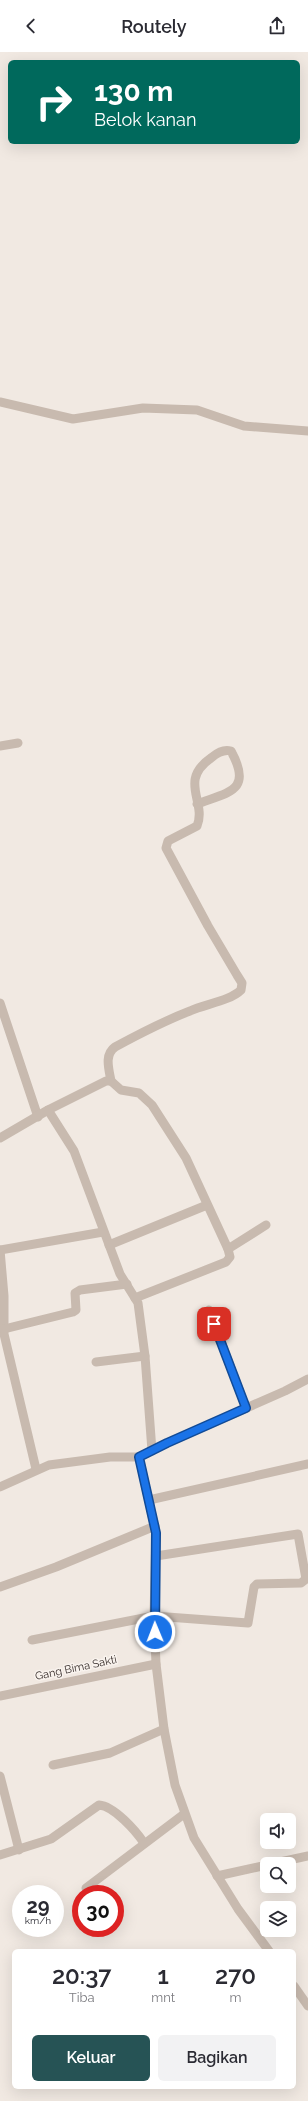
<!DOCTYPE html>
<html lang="id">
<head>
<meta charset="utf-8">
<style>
  :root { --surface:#fff; --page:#f2f2f3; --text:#2b2b33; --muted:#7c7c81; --accent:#265355 }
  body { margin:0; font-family:Raleway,sans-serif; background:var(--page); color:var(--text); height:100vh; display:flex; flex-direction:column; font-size:15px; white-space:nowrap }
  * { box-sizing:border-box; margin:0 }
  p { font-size:13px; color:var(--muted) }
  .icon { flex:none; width:22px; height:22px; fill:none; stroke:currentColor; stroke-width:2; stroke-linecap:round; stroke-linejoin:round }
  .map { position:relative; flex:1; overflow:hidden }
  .sheet { position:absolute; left:12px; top:1897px; width:284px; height:140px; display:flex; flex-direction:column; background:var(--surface); border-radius:6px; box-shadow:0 4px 16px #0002 }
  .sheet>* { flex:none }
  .banner { position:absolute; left:8px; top:8px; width:292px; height:84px; border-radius:6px; box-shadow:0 4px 16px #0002; background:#00695c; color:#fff; overflow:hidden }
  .buttons { position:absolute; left:260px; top:1761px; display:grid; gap:8px }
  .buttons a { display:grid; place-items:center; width:36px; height:36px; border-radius:6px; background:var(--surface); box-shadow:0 4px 16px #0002; font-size:20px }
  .speed { position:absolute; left:12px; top:1833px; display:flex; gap:8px; font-size:20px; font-weight:700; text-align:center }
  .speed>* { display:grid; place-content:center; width:52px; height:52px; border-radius:50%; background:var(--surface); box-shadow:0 4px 16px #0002; line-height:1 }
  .speed small { font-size:10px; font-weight:400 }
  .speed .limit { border:6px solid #d22; background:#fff; color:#111 }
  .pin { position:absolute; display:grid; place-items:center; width:34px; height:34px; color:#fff; margin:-17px; border-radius:8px; box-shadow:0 2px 6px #0006 }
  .me { position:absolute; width:44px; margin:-22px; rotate:359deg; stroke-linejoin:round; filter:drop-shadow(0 0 3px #0008) }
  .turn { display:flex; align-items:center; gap:14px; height:84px; padding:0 20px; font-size:18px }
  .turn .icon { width:52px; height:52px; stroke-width:2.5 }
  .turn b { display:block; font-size:28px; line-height:34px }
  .eta { display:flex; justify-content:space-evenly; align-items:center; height:68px; text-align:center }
  .eta b { font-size:24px; font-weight:600; line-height:28px }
  .primary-button { display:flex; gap:8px; margin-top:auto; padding:8px 20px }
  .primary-button a { flex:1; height:46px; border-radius:6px; background:var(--accent); color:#fff; font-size:16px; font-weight:600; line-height:46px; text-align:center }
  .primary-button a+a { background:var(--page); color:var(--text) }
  header { display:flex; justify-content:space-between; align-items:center; height:52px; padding:0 20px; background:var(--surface); font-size:18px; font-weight:600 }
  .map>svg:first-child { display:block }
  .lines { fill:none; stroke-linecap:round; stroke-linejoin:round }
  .minor { stroke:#c8baaf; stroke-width:9 }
  .route-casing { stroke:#114b97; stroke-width:10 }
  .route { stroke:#1a73e8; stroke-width:7 }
  .labels { text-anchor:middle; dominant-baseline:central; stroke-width:3; stroke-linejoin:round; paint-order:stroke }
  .street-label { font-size:11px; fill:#382f2c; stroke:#f9f3ee }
</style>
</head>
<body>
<header><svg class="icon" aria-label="back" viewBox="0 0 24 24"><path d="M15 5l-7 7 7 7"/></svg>Routely<svg class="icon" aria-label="share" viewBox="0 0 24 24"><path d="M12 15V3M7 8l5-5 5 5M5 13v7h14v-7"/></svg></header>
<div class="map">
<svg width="308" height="2049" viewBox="0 0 308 2049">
  <rect width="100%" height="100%" fill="#f1e9e2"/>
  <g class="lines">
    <g class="minor">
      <polyline points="0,350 73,367 143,356 197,358 244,374 308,379"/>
      <polyline points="0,694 18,691"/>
      <polyline points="0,951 38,1065"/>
      <path d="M 111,1029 C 109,1017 104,1003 115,995 C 139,982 164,969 190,959 C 205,952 230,949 241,938 L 242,931 L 237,923 L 208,874 L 166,796 L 168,789 L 197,774 C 207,750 178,729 211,706 C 217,701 223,697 231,699 C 253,739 229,740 197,752"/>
      <polyline points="48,1058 74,1099 120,1222 138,1251 145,1304 152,1399"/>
      <polyline points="0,1086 48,1058 106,1029 111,1029 121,1038 139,1041 152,1053 186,1106 228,1197 230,1205 226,1210 135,1246"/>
      <polyline points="109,1193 207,1153"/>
      <polyline points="228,1197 266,1173"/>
      <polyline points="0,1198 4,1244 4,1282 36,1417"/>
      <polyline points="0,1198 103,1180"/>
      <polyline points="209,1258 246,1356"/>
      <polyline points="4,1277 73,1260 76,1258 75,1241 80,1238 127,1232"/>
      <polyline points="96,1310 145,1304"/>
      <polyline points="139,1405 156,1481 154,1564 156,1612 164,1677 175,1733 194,1786 238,1857 269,1899"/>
      <polyline points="0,1435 49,1413 110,1405 139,1405 167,1391 285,1339 308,1327"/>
      <polyline points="149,1448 308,1412"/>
      <polyline points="0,1535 56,1515 155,1474"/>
      <polyline points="32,1588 154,1564 248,1571 254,1535 257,1532 301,1531 306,1527 298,1482 156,1504"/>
      <polyline points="0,1644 156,1612"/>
      <polyline points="53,1713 110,1701 164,1677"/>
      <polyline points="0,1724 19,1798"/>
      <path d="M 0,1803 L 51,1787 L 99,1753 C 114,1754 136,1779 144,1791"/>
      <polyline points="271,1812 308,1804"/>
      <polyline points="217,1824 267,1813"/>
      <polyline points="86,1836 184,1762"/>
      <polyline points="294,1934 308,1954"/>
    </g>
  </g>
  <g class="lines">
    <defs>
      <polyline id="route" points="155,1580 156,1481 139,1405 167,1391 246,1356 214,1272"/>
    </defs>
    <use href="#route" class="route-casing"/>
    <use href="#route" class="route"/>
  </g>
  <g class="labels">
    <g class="street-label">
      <text transform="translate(76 1616) rotate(-12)">Gang Bima Sakti</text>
    </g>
  </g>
</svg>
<div class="buttons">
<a><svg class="icon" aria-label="sound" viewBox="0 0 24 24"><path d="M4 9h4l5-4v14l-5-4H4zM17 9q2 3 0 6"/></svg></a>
<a><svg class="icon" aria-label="search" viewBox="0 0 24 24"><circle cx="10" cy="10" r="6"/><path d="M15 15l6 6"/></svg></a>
<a><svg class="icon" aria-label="layers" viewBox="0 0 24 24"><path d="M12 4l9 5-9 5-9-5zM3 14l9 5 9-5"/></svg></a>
</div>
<div class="speed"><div>29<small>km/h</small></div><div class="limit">30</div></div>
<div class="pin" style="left:214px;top:1272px;background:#d93025"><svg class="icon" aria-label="arrive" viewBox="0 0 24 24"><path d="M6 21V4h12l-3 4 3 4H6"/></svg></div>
<svg class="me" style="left:155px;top:1580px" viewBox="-20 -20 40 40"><circle r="17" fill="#1a73e8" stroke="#fff" stroke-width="3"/><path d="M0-11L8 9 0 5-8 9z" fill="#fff"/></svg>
<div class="banner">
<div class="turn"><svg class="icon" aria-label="right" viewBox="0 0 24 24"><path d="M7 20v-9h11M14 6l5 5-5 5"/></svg><div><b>130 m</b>Belok kanan</div></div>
</div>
<section class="sheet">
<div class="eta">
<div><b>20:37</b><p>Tiba</p></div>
<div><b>1</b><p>mnt</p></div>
<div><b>270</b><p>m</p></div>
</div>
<div class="primary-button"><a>Keluar</a><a>Bagikan</a></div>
</section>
</div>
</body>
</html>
